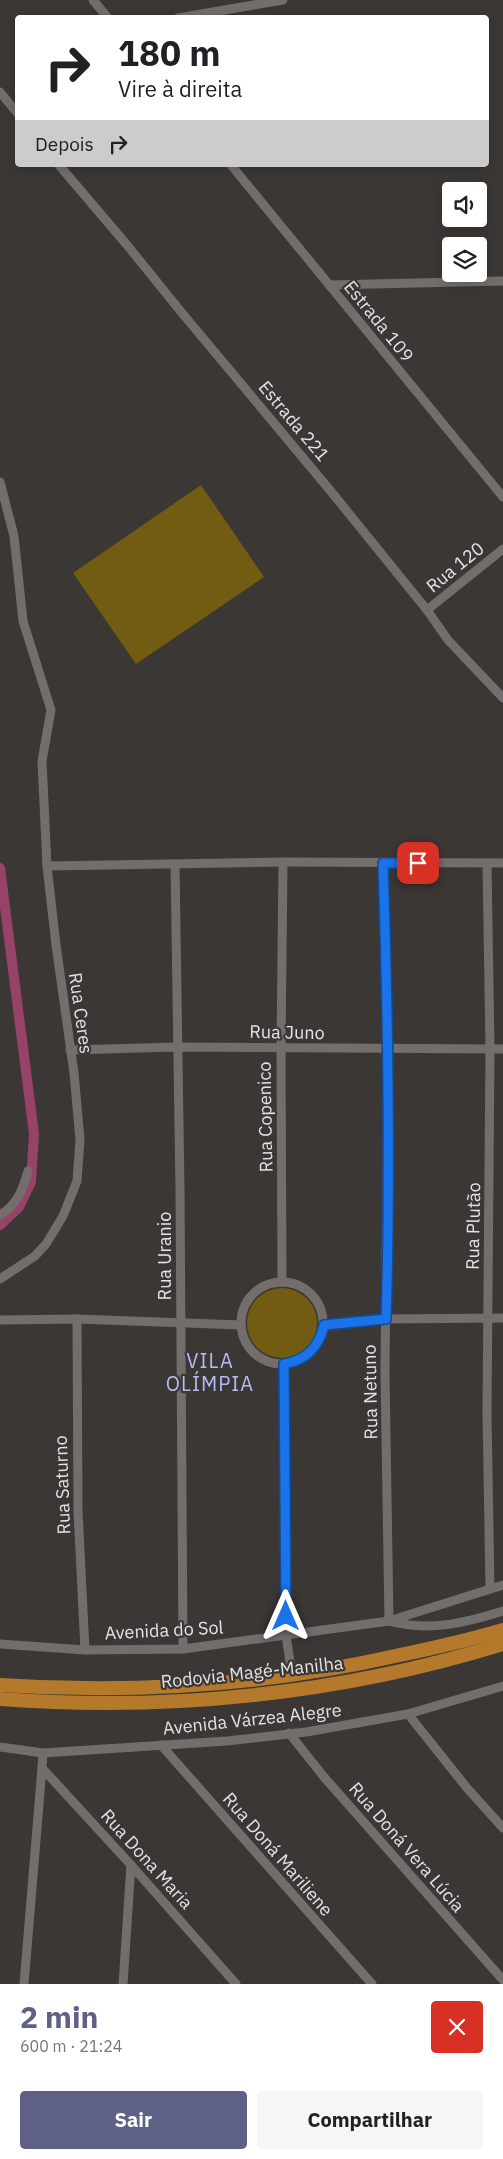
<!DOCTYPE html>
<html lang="pt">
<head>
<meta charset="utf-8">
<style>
  :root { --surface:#fff; --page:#f6f6f6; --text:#202124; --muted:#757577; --accent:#5e6185 }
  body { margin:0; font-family:"IBM Plex Sans",sans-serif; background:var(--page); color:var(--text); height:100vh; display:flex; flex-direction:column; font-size:19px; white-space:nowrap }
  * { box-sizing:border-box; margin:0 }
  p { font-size:16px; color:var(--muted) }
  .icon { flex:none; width:28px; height:28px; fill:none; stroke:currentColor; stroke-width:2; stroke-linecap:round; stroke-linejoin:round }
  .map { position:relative; height:1984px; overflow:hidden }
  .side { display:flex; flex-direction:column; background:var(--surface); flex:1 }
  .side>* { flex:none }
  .guide { position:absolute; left:15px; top:15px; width:474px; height:152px; border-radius:5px; box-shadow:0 2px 12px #0003; background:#fff; color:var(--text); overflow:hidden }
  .fabs { position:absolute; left:442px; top:182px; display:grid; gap:10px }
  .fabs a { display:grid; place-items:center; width:45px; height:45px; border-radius:5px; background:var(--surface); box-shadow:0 2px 12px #0003; font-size:25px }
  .pin { position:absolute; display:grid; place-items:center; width:42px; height:42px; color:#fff; margin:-21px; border-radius:10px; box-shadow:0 2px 8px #0006 }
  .me { position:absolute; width:55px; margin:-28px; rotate:0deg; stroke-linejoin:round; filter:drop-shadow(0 0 4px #0008) }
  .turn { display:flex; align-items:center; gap:18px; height:105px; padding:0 20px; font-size:22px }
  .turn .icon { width:65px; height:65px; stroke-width:2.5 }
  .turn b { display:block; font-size:35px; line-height:42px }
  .then { display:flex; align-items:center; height:48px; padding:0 20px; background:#0003; gap:10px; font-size:19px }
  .round { display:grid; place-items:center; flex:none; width:52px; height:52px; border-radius:5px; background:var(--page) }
  .head { display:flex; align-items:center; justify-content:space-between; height:85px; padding:0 20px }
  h1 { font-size:30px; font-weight:800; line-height:38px; color:var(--accent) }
  .cta { display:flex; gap:10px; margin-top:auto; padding:10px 20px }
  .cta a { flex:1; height:58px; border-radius:5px; background:var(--accent); color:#fff; font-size:20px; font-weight:800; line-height:58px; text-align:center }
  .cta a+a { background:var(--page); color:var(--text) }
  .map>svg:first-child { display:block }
  .green { fill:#715c11 }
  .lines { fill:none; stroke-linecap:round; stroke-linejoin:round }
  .canal { stroke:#974269; stroke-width:10 }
  .minor { stroke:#736e6c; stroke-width:9 }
  .trunk { stroke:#b4792b; stroke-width:14 }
  .route-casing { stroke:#114b97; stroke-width:12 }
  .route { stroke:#1a73e8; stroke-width:9 }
  .labels { text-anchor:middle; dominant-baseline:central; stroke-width:4.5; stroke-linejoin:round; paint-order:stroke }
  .street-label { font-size:18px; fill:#e5e2e1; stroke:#3b3735 }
  .quarter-label { font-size:20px; letter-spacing:1px; fill:#b6bbf4; stroke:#3b3735 }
</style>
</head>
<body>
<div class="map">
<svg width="503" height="1984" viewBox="0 0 503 1984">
  <rect width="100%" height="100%" fill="#3b3735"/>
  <g class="green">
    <polygon points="201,485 264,577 136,664 73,573"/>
    <circle cx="282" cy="1323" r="35"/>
  </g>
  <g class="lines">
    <polyline class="canal" points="0,868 34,1134 31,1182 19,1207 0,1225"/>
    <g class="minor">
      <polyline points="93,0 108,18"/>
      <polyline points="178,18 283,0"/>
      <polyline points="0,92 18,114"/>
      <polyline points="59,165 127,245 182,313 329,489 427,610 448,640 503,698"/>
      <polyline points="231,165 503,497"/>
      <polyline points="329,285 503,281"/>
      <polyline points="0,482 14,536 23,621 51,710 42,761 47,866 56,945 74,1073 80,1140 77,1181 63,1216 46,1244 35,1256 0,1279"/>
      <polyline points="427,610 503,549"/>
      <path d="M 383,863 L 388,1048 L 385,1373 L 389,1621 C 428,1632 465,1623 503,1611"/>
      <polyline points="487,863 490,1049 487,1413 490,1589"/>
      <polyline points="175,864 180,1189 183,1649"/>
      <polyline points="47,866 283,862 503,863"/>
      <polyline points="70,1050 177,1047 503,1049"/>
      <path d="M 0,1215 C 17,1205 23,1189 28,1171"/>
      <circle cx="282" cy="1323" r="41"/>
      <polyline points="282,1282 281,1049 283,862"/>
      <polyline points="77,1319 78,1511 85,1650"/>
      <polyline points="0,1320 77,1319 241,1325"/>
      <polyline points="324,1325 385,1319 503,1318"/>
      <polyline points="284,1364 286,1635 292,1676"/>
      <polyline points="0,1644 85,1650 183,1649 389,1621 503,1585"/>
      <polyline points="408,1714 467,1788 503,1828"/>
      <polyline points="289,1733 324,1777 503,1980"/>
      <polyline points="161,1745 372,1984"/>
      <polyline points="0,1747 43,1753 227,1741 306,1732 408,1714 503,1686"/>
      <polyline points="43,1753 42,1768 131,1865 236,1984"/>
      <polyline points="24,1984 42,1768"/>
      <polyline points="123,1984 131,1865"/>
    </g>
    <g class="trunk">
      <path d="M 0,1685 C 135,1694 268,1685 400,1655 C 434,1648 469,1640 503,1630"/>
      <path d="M 0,1699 C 168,1712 342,1694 503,1644"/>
    </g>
  </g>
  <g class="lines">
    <defs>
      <path id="route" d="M 286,1616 L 284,1364 C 307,1360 319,1347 324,1325 L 386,1319 C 391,1167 388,1015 383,863 L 418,863"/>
    </defs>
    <use href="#route" class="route-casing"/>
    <use href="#route" class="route"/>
  </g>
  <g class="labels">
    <g class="street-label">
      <text transform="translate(379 321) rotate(51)">Estrada 109</text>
      <text transform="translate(294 421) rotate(50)">Estrada 221</text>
      <text transform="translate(455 567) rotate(-39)">Rua 120</text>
      <text transform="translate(81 1013) rotate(82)">Rua Ceres</text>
      <text transform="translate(287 1032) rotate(1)">Rua Juno</text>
      <text transform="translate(265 1117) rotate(-91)">Rua Copenico</text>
      <text transform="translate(473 1226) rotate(-89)">Rua Plutão</text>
      <text transform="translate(164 1256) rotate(-90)">Rua Uranio</text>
      <text transform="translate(370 1392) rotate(-91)">Rua Netuno</text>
      <text transform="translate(62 1485) rotate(-92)">Rua Saturno</text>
      <text transform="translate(164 1630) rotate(-3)">Avenida do Sol</text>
      <text transform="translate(252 1672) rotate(-6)">Rodovia Magé-Manilha</text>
      <text transform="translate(252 1719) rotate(-6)">Avenida Várzea Alegre</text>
      <text transform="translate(407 1847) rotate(49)">Rua Doná Vera Lúcia</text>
      <text transform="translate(278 1854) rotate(49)">Rua Doná Mariliene</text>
      <text transform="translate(147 1859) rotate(48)">Rua Dona Maria</text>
    </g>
    <g class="quarter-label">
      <text x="210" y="1360">VILA<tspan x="210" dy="23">OLÍMPIA</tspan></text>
    </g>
  </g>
</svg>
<div class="fabs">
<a><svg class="icon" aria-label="sound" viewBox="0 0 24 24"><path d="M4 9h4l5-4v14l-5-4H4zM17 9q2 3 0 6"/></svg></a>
<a><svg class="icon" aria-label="layers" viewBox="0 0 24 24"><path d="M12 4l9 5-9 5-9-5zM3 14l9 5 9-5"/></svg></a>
</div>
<div class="pin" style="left:418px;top:863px;background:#d93025"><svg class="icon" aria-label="arrive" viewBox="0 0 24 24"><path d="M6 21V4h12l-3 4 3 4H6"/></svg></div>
<svg class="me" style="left:286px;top:1616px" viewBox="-20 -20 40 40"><path d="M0-17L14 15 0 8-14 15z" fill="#1a73e8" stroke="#fff" stroke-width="4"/></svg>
<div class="guide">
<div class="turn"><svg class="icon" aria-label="right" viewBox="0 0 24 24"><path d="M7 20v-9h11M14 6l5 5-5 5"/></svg><div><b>180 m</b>Vire à direita</div></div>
<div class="then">Depois<svg class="icon" aria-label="right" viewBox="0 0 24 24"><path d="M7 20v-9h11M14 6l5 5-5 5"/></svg></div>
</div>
</div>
<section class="side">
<div class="head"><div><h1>2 min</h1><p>600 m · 21:24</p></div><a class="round" style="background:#d93025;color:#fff"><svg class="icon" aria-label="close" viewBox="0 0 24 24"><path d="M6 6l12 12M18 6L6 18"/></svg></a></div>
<div class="cta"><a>Sair</a><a>Compartilhar</a></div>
</section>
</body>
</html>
